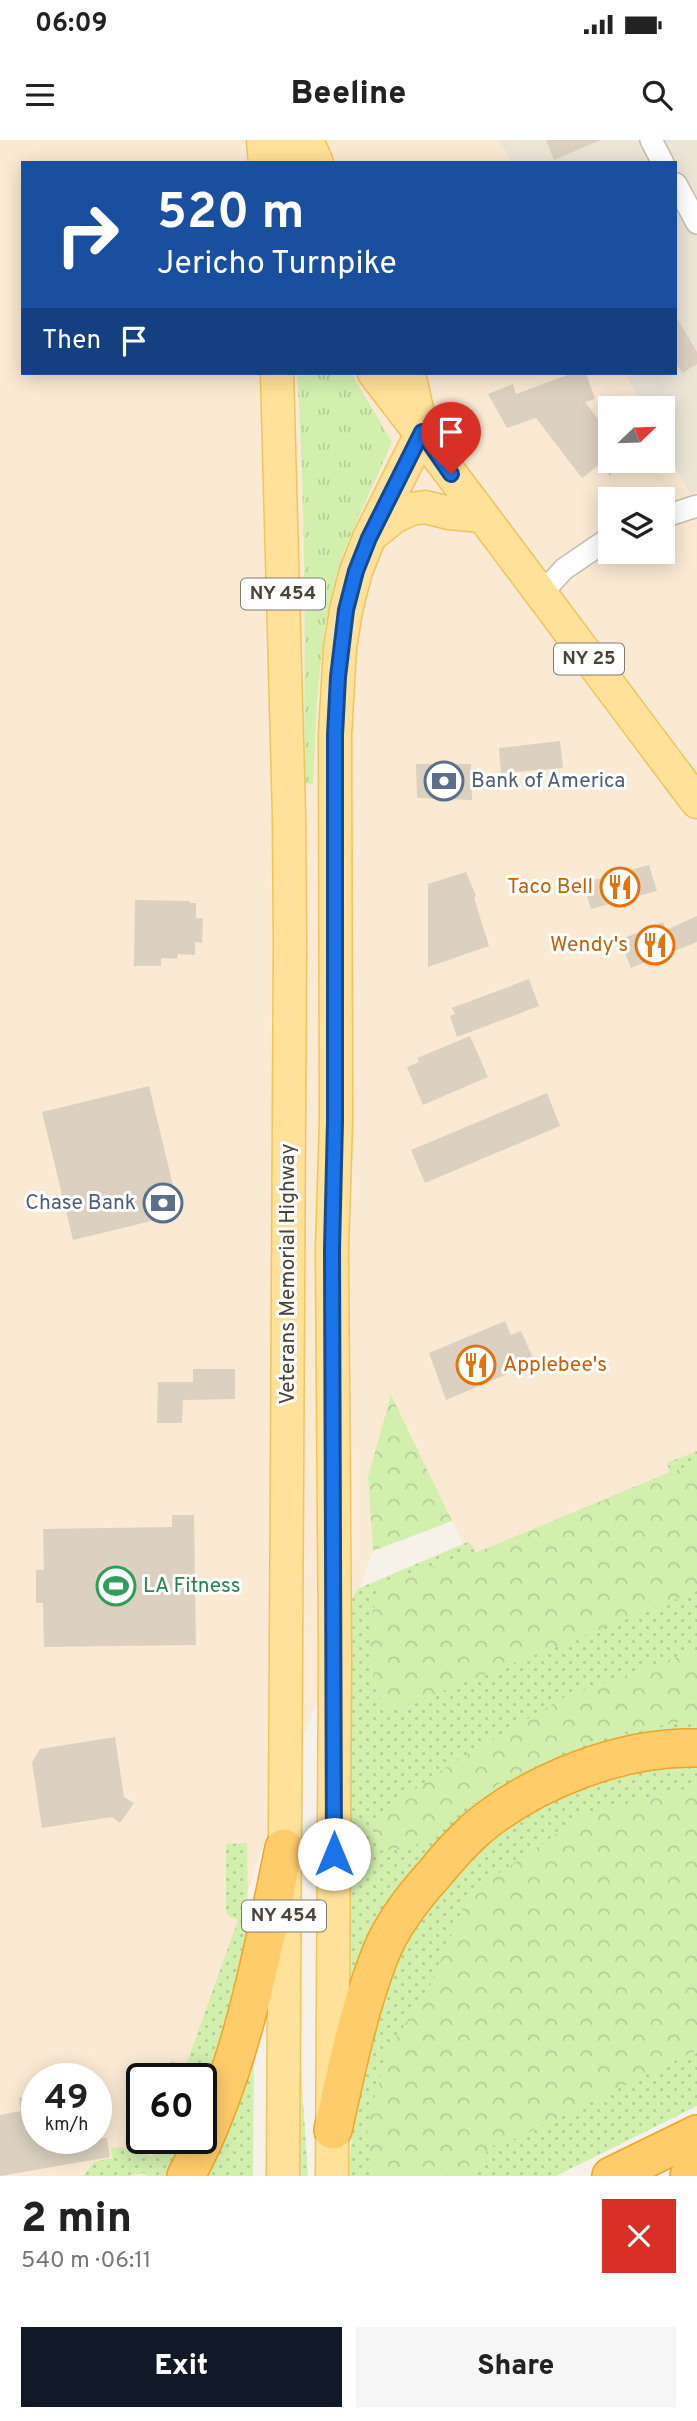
<!DOCTYPE html>
<html lang="en">
<head>
<meta charset="utf-8">
<style>
  :root { --surface:#fff; --page:#f6f6f6; --text:#222; --muted:#767676; --accent:#111827 }
  body { margin:0; font-family:Overpass,sans-serif; background:var(--page); color:var(--text); height:100vh; display:flex; flex-direction:column; font-size:26px; white-space:nowrap }
  * { box-sizing:border-box; margin:0 }
  p { font-size:23px; color:var(--muted) }
  .icon { flex:none; width:38px; height:38px; fill:none; stroke:currentColor; stroke-width:2; stroke-linecap:round; stroke-linejoin:round }
  .map { position:relative; height:2036px; overflow:hidden }
  .panel { display:flex; flex-direction:column; background:var(--surface); flex:1 }
  .panel>* { flex:none }
  .guide { position:absolute; left:21px; top:21px; width:656px; height:214px; border-radius:0px; box-shadow:0 4px 18px #0003; background:#1a4fa0; color:#fff; overflow:hidden }
  .needle { width:46px; rotate:67deg }
  .controls { position:absolute; left:598px; top:256px; display:grid; gap:14px }
  .controls a { display:grid; place-items:center; width:77px; height:77px; border-radius:0px; background:var(--surface); box-shadow:0 4px 18px #0003; font-size:35px }
  .speed { position:absolute; left:21px; top:1923px; display:flex; gap:14px; font-size:35px; font-weight:700; text-align:center }
  .speed>* { display:grid; place-content:center; width:91px; height:91px; border-radius:50%; background:var(--surface); box-shadow:0 4px 18px #0003; line-height:1 }
  .speed small { font-size:18px; font-weight:400 }
  .speed .limit { border:4px solid #111; border-radius:10px; background:#fff; color:#111 }
  .pin { position:absolute; display:grid; place-items:center; width:60px; height:60px; color:#fff; margin:-72px -30px; border-radius:50% 50% 50% 0; rotate:-45deg; box-shadow:0 0 7px #0007 }
  .pin .icon { rotate:45deg }
  .me { position:absolute; width:77px; margin:-38px; rotate:0deg; stroke-linejoin:round; filter:drop-shadow(0 0 5px #0008) }
  .turn { display:flex; align-items:center; gap:24px; height:147px; padding:0 21px; font-size:32px }
  .turn .icon { width:91px; height:91px; stroke-width:2.5 }
  .turn b { display:block; font-size:49px; line-height:60px }
  .then { display:flex; align-items:center; height:66px; padding:0 21px; background:#0003; gap:14px; font-size:26px }
  .round { display:grid; place-items:center; flex:none; width:74px; height:74px; border-radius:0px; background:var(--page) }
  .summary { display:flex; align-items:center; justify-content:space-between; height:119px; padding:0 21px }
  h1 { font-size:42px; font-weight:800; line-height:52px }
  .button { display:flex; gap:14px; margin-top:auto; padding:14px 21px }
  .button a { flex:1; height:80px; border-radius:0px; background:var(--accent); color:#fff; font-size:28px; font-weight:800; line-height:80px; text-align:center }
  .button a+a { background:var(--page); color:var(--text) }
  .status { display:flex; justify-content:space-between; align-items:center; height:49px; padding:0 35px; background:var(--surface); direction:ltr }
  .status svg { height:19px; fill:currentColor }
  header { display:flex; justify-content:space-between; align-items:center; height:91px; padding:0 21px; background:var(--surface); font-size:32px; font-weight:800 }
  .map>svg:first-child { display:block }
  .residential { fill:#ebe4d7 }
  .commercial { fill:#fae9d3; fill-rule:evenodd }
  .grass { fill:url(#grass-dots) }
  .forest { fill:url(#forest-crowns) }
  .park { fill:url(#park-tufts) }
  .building { fill:#dcd1c0 }
  .lines { fill:none; stroke-linecap:round; stroke-linejoin:round }
  .street-casing { stroke:#c6bdad; stroke-width:24 }
  .primary-casing { stroke:#f2c35b; stroke-width:35 }
  .highway-casing { stroke:#f0a429; stroke-width:40 }
  .street { stroke:#fff; stroke-width:21 }
  .primary { stroke:#ffe199; stroke-width:32 }
  .highway { stroke:#ffcc6b; stroke-width:37 }
  .route-casing { stroke:#114b97; stroke-width:18 }
  .route { stroke:#1a73e8; stroke-width:12 }
  .labels { text-anchor:middle; dominant-baseline:central; stroke-width:6; stroke-linejoin:round; paint-order:stroke }
  .shield { fill:#fff; stroke:#817b72; stroke-width:2 }
  .shield-label { font-size:19px; font-weight:bold; fill:#4b4336 }
  .service-label { font-size:21px; fill:#4e5e75; stroke:#fff; text-anchor:start }
  .food-label { font-size:21px; fill:#c56008; stroke:#fff; text-anchor:end }
  .street-label { font-size:21px; fill:#4b4336; stroke:#fff }
  .leisure-label { font-size:21px; fill:#27864d; stroke:#fff; text-anchor:start }
</style>
</head>
<body>
<div class="status"><b>06:09</b><svg viewBox="0 0 49 12"><path d="M0 12V9h3v3zM5 12V6h3v6zM10 12V3h3v9zM15 12V0h3v12zM26 1h20v11H26zM47 4h2v5h-2z"/></svg></div>
<header><svg class="icon" aria-label="menu" viewBox="0 0 24 24"><path d="M4 6h16M4 12h16M4 18h16"/></svg>Beeline<svg class="icon" aria-label="search" viewBox="0 0 24 24"><circle cx="10" cy="10" r="6"/><path d="M15 15l6 6"/></svg></header>
<div class="map">
<svg width="697" height="2036" viewBox="0 0 697 2036">
  <defs>
    <pattern id="grass-dots" width="8" height="8" patternUnits="userSpaceOnUse" patternTransform="scale(1.75)"><rect width="8" height="8" fill="#d2efae"/><path d="M2 2h.1M6 6h.1" fill="none" stroke="#b6ce96" stroke-width="1.8" stroke-linecap="round"/></pattern>
    <pattern id="forest-crowns" width="20" height="18" patternUnits="userSpaceOnUse" patternTransform="scale(1.75)"><rect width="20" height="18" fill="#d2efae"/><path d="M2 6a3 3 0 1 1 6 0M12 15a3 3 0 1 1 6 0" fill="none" stroke="#b6ce96"/></pattern>
    <pattern id="park-tufts" width="24" height="20" patternUnits="userSpaceOnUse" patternTransform="scale(1.75)"><rect width="24" height="20" fill="#d2efae"/><path d="M3 7l-1-3M5 7V3M7 7l1-3M15 17l-1-3M17 17v-4M19 17l1-3" fill="none" stroke="#b6ce96"/></pattern>
  </defs>
  <rect width="100%" height="100%" fill="#f6f2e9"/>
  <polygon class="residential" points="499,0 697,0 697,352 690,354 663,304 663,268 644,268 625,233 676,233 676,23 512,23"/>
  <path class="commercial" d="M 0,0 L 499,0 L 512,23 L 23,23 L 23,233 L 625,233 L 644,268 L 611,268 L 611,320 L 663,320 L 663,304 L 690,354 L 697,352 L 697,1339 L 477,1432 L 391,1256 L 368,1337 L 373,1411 L 257,1722 L 191,1939 L 142,1939 L 142,1998 L 173,1999 L 162,2036 L 0,2036 ZM 611,359 L 663,359 L 663,411 L 611,411 ZM 37,1939 L 96,1939 L 96,1998 L 37,1998 Z"/>
  <g class="grass">
    <polygon points="697,1311 697,1599 513,1650 348,1873 352,1460 357,1449 468,1402 471,1404 476,1413 670,1332 667,1323"/>
    <polygon points="697,1619 697,1966 556,2036 349,2036 356,1929 411,1775 468,1708 602,1633"/>
    <polygon points="247,1703 248,1811 201,1986 201,1939 183,1939 185,1933 172,1928 170,1923 173,1921 186,1925 238,1780 229,1776 226,1772 226,1704"/>
    <polygon points="254,1900 253,2036 197,2036"/>
    <polygon points="295,1929 301,1929 308,2036 297,2036"/>
    <polygon points="160,1999 196,1999 177,2036 147,2036 144,2033 128,2036 83,2036 94,2022 112,2018 111,2008 121,2007 153,2017"/>
  </g>
  <g class="forest">
    <polygon points="391,1255 452,1381 373,1411 368,1337"/>
    <polygon points="697,1322 697,1451 390,1572 375,1549 369,1485 380,1444 475,1413"/>
    <polygon points="697,1510 697,1581 679,1582 593,1598 499,1644 410,1709 386,1710 373,1687 388,1669 448,1626 563,1558"/>
    <polygon points="697,1646 697,1910 517,1998 489,2007 476,2036 371,2036 367,1985 387,1913 430,1845 469,1754 587,1673"/>
  </g>
  <path class="park" d="M 297,233 L 351,233 L 392,302 L 343,413 L 325,485 L 317,558 L 313,645 L 304,643 C 305,505 306,371 297,233 Z"/>
  <g class="building">
    <polygon points="546,0 601,0 554,20"/>
    <polygon points="676,177 697,212 697,224 682,233 676,222"/>
    <polygon points="573,233 586,233 595,259 585,262 601,283 598,284 611,307 611,337 600,324 582,338 536,278 507,288 488,254 513,244 516,254"/>
    <polygon points="560,601 563,628 501,633 499,608"/>
    <polygon points="416,624 471,624 472,660 417,658"/>
    <polygon points="649,725 657,751 591,769 583,743"/>
    <polygon points="466,732 476,756 474,758 489,806 428,827 428,744"/>
    <polygon points="135,760 190,761 190,763 196,763 196,778 203,778 202,803 195,802 195,815 178,814 177,819 161,818 161,826 134,826"/>
    <polygon points="697,776 697,802 631,828 620,800 663,782 666,790"/>
    <polygon points="529,839 539,866 457,897 450,876 455,874 452,868"/>
    <polygon points="470,896 488,937 423,965 407,927 419,922 417,918"/>
    <polygon points="149,946 180,1074 73,1100 42,972"/>
    <polygon points="547,953 560,986 425,1043 411,1010"/>
    <polygon points="505,1181 511,1195 521,1191 534,1220 506,1232 507,1234 446,1260 429,1213"/>
    <polygon points="193,1229 235,1229 235,1259 183,1260 182,1283 157,1283 158,1242 193,1242"/>
    <polygon points="172,1375 194,1375 196,1505 44,1507 43,1463 36,1463 36,1430 44,1430 43,1389 172,1387"/>
    <polygon points="115,1597 124,1657 134,1663 120,1683 112,1677 42,1688 32,1622 40,1609"/>
    <polygon points="37,1955 37,1998 107,1998 110,2017 0,2036 0,1975 21,1971 19,1958"/>
  </g>
  <g class="lines">
    <defs>
      <g id="street">
        <polyline points="651,0 663,23"/>
        <polyline points="676,44 697,83"/>
        <polyline points="663,377 697,366"/>
        <polyline points="541,454 564,429 611,397"/>
      </g>
      <g id="primary">
        <polyline points="263,0 265,23"/>
        <polyline points="285,0 291,23"/>
        <polyline points="307,0 317,23"/>
        <polyline points="277,233 289,675 290,802 283,2036"/>
        <path d="M 374,233 C 483,374 589,519 697,662"/>
        <polyline points="409,233 421,288"/>
        <polyline points="373,394 394,377 411,369 425,367 449,373 481,376"/>
        <polyline points="332,2036 335,1515 332,1109 336,981 335,595 340,508 346,470 356,431 369,398 422,292"/>
      </g>
      <g id="highway">
        <path d="M 333,1990 C 346,1932 358,1871 380,1815 C 392,1784 414,1756 436,1732 C 448,1717 462,1702 476,1689 C 533,1641 622,1606 697,1608"/>
        <path d="M 186,2036 C 239,1938 262,1816 284,1708"/>
        <polyline points="611,2036 697,1994"/>
        <polyline points="689,2036 697,2032"/>
      </g>
    </defs>
    <use href="#street" class="street-casing"/>
    <use href="#primary" class="primary-casing"/>
    <use href="#highway" class="highway-casing"/>
    <use href="#street" class="street"/>
    <use href="#primary" class="primary"/>
    <use href="#highway" class="highway"/>
  </g>
  <g class="lines">
    <defs>
      <polyline id="route" points="334,1714 332,1109 335,981 335,595 338,537 346,470 356,431 369,398 422,292 451,334"/>
    </defs>
    <use href="#route" class="route-casing"/>
    <use href="#route" class="route"/>
  </g>
  <defs>
    <symbol id="bank-ring" viewBox="-11 -11 22 22"><circle r="9.5" fill="#fff" stroke="#5c6f8a" stroke-width="1.5"/><path d="M-6-4H6V4H-6ZM0-2.3a2.3 2.3 0 1 0 0 4.6a2.3 2.3 0 1 0 0-4.6Z" fill="#5c6f8a"/></symbol>
    <symbol id="restaurant-ring" viewBox="-11 -11 22 22"><circle r="9.5" fill="#fff" stroke="#e8710a" stroke-width="1.5"/><path d="M-5-6h1v4h1v-4h1v4h1v-4h1v5L-1.5 .5V6h-2V.5L-5-1ZM5-6V6H3V1.5H1.5Q1.5-4 5-6Z" fill="#e8710a"/></symbol>
    <symbol id="stadium-ring" viewBox="-11 -11 22 22"><circle r="9.5" fill="#fff" stroke="#2e9e5b" stroke-width="1.5"/><path d="M0-5a6.5 5 0 1 0 0 10a6.5 5 0 1 0 0-10ZM-3.5-1.8h7v3.6h-7Z" fill="#2e9e5b"/></symbol>
  </defs>
  <g fill-rule="evenodd">
    <use href="#bank-ring" x="422" y="619" width="44" height="44"/>
    <use href="#restaurant-ring" x="598" y="725" width="44" height="44"/>
    <use href="#restaurant-ring" x="633" y="783" width="44" height="44"/>
    <use href="#bank-ring" x="141" y="1041" width="44" height="44"/>
    <use href="#restaurant-ring" x="454" y="1203" width="44" height="44"/>
    <use href="#stadium-ring" x="94" y="1424" width="44" height="44"/>
  </g>
  <g class="labels">
    <g class="shield">
      <rect x="241" y="438.5" width="84" height="31" rx="5"/>
      <rect x="554" y="503.5" width="70" height="31" rx="5"/>
      <rect x="242" y="1760.5" width="84" height="31" rx="5"/>
    </g>
    <g class="shield-label">
      <text x="283" y="454">NY 454</text>
      <text x="589" y="519">NY 25</text>
      <text x="284" y="1776">NY 454</text>
    </g>
    <g class="service-label">
      <text x="471" y="641">Bank of America</text>
      <text x="136" y="1063" text-anchor="end">Chase Bank</text>
    </g>
    <g class="food-label">
      <text x="593" y="747">Taco Bell</text>
      <text x="628" y="805">Wendy's</text>
      <text x="503" y="1225" text-anchor="start">Applebee's</text>
    </g>
    <g class="street-label">
      <text transform="translate(288 1134) rotate(-90)">Veterans Memorial Highway</text>
    </g>
    <g class="leisure-label">
      <text x="143" y="1446">LA Fitness</text>
    </g>
  </g>
</svg>
<div class="controls">
<a><svg class="needle" viewBox="-14 -14 28 28"><path d="M0-13l5 13h-10z" fill="#e53935"/><path d="M0 13l5-13h-10z" fill="#767676"/></svg></a>
<a><svg class="icon" aria-label="layers" viewBox="0 0 24 24"><path d="M12 4l9 5-9 5-9-5zM3 14l9 5 9-5"/></svg></a>
</div>
<div class="speed"><div>49<small>km/h</small></div><div class="limit">60</div></div>
<div class="pin" style="left:451px;top:334px;background:#d93025"><svg class="icon" aria-label="arrive" viewBox="0 0 24 24"><path d="M6 21V4h12l-3 4 3 4H6"/></svg></div>
<svg class="me" style="left:334px;top:1714px" viewBox="-20 -20 40 40"><circle r="19" fill="#fff"/><path d="M0-13L10 11 0 6-10 11z" fill="#1a73e8"/></svg>
<div class="guide">
<div class="turn"><svg class="icon" aria-label="right" viewBox="0 0 24 24"><path d="M7 20v-9h11M14 6l5 5-5 5"/></svg><div><b>520 m</b>Jericho Turnpike</div></div>
<div class="then">Then<svg class="icon" aria-label="arrive" viewBox="0 0 24 24"><path d="M6 21V4h12l-3 4 3 4H6"/></svg></div>
</div>
</div>
<section class="panel">
<div class="summary"><div><h1>2 min</h1><p>540 m · 06:11</p></div><a class="round" style="background:#d93025;color:#fff"><svg class="icon" aria-label="close" viewBox="0 0 24 24"><path d="M6 6l12 12M18 6L6 18"/></svg></a></div>
<div class="button"><a>Exit</a><a>Share</a></div>
</section>
</body>
</html>
